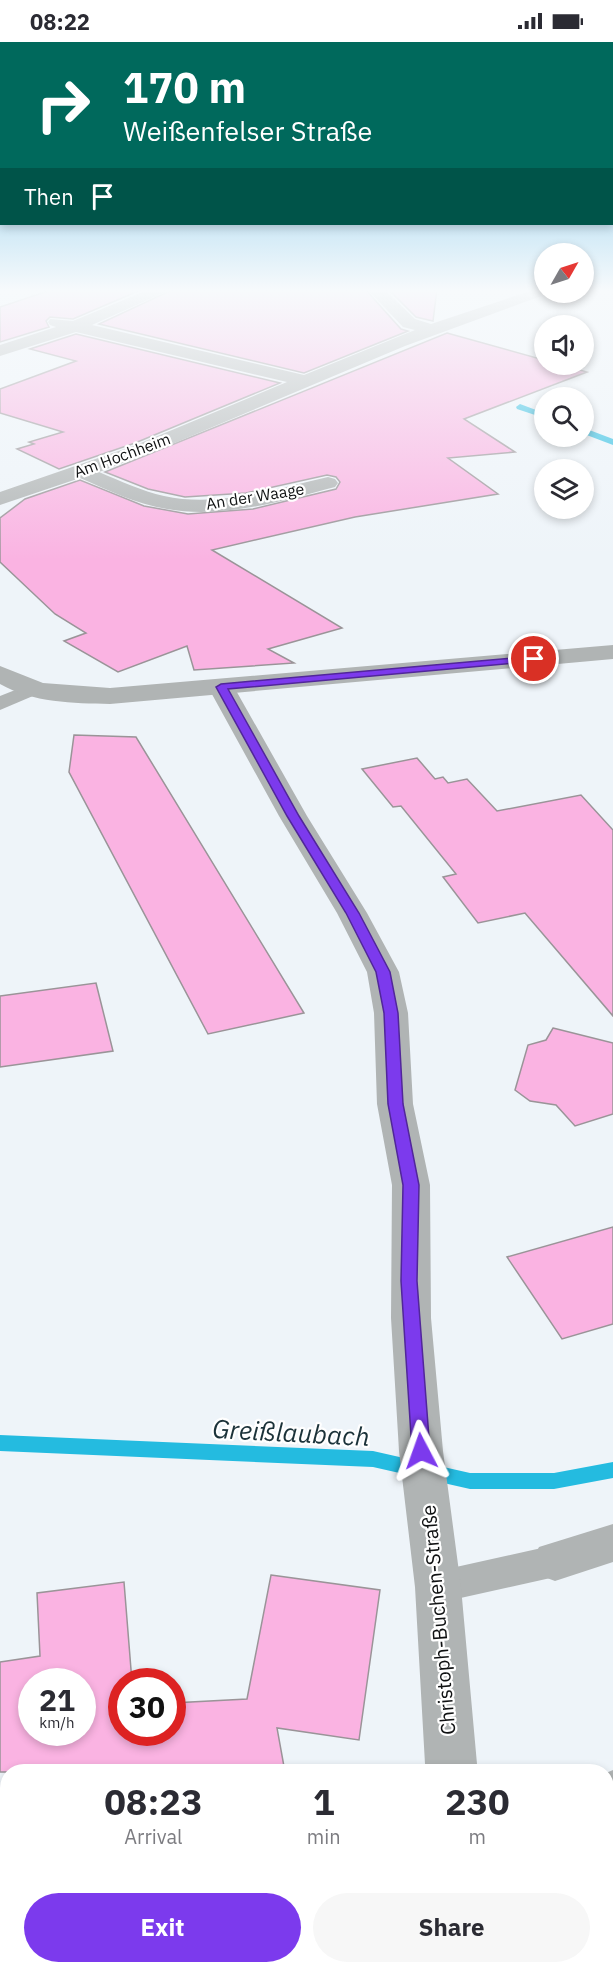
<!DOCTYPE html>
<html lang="en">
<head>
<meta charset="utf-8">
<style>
  :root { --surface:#fff; --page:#f7f7f7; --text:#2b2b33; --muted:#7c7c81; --accent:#7c3aed }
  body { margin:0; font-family:"IBM Plex Sans",sans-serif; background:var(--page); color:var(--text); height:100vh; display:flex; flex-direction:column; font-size:22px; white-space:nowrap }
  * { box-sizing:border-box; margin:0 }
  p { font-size:20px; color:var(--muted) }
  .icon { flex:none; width:33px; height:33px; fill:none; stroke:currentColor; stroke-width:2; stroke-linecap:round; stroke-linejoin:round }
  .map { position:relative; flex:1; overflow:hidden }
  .details { position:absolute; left:0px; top:1722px; width:614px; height:210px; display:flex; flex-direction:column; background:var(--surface); border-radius:24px 24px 0 0; box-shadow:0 3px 9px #0003 }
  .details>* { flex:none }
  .hud { position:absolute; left:0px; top:0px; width:614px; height:183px; box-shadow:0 3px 9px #0003; background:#00695c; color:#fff; overflow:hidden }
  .needle { width:39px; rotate:51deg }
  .fabs { position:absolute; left:534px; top:201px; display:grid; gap:12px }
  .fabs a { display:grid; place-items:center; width:60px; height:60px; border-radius:50%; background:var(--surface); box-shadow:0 3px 9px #0003; font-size:30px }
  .speed { position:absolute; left:18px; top:1626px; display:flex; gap:12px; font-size:30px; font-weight:700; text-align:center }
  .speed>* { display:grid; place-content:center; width:78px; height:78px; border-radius:50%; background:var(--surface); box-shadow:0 3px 9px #0003; line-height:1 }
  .speed small { font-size:15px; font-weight:400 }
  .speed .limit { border:9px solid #d22; background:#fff; color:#111 }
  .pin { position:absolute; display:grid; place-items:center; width:51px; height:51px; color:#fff; margin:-26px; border:3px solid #fff; border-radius:50%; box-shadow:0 2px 6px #0007 }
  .me { position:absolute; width:66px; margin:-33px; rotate:356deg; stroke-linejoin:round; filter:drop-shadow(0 0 4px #0008) }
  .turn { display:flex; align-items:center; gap:21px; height:126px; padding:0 24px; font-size:27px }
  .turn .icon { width:78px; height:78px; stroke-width:2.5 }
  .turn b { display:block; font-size:42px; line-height:51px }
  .then { display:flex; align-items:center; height:57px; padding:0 24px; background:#0003; gap:12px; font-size:22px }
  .eta { display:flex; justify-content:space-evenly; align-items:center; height:102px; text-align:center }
  .eta b { font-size:36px; font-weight:700; line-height:42px }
  .action { display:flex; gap:12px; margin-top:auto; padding:12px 24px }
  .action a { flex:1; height:69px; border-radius:36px; background:var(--accent); color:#fff; font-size:24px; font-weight:700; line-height:69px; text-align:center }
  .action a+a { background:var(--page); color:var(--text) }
  .status { display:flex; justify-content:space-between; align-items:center; height:42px; padding:0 30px; background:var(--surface); direction:ltr }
  .status svg { height:16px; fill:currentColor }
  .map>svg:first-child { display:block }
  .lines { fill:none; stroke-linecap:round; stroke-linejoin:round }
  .stream { fill:#24bbe0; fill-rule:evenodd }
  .building { fill:#fab3e2; stroke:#9a9498; stroke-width:1.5; fill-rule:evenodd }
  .service { fill:#b0b4b4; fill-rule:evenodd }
  .minor { fill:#b0b4b4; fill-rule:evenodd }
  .tertiary { fill:#b0b4b4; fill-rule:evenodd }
  .route { fill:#7c3aed; stroke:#51269a; stroke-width:1.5 }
  .labels { text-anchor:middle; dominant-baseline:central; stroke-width:4.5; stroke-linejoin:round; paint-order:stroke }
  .far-street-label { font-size:16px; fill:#0f1112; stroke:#fff }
  .street-label { font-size:20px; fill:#0f1112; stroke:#fff }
  .near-water-label { font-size:26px; font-style:italic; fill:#1b3239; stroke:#fff }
</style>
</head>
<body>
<div class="status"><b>08:22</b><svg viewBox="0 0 49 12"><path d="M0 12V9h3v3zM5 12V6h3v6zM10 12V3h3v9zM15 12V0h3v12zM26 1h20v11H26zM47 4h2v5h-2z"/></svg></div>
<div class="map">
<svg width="613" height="1932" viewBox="0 0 613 1932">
  <rect width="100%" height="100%" fill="#eef4f9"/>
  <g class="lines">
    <g class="stream">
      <polygon points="520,362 544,371 544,376 517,367 516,365"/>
      <polygon points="584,386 613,397 613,403 584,392"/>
      <polygon points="0,1393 373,1409 470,1431 554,1431 613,1420 613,1436 554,1447 470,1447 373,1425 0,1409"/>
    </g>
  </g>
  <g class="building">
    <polygon points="54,247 143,247 73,277 50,275 46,279 49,285 0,300 0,265"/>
    <polygon points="174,247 365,247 401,287 408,289 304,331 99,282"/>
    <polygon points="388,247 437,247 433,279 416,275"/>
    <polygon points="447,291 544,318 544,322 559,322 587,330 464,377 515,410 448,416 498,452 355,475 212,508 342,586 268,607 294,621 194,628 187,604 118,630 64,599 86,591 55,572 0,520 0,476 25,457 80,438 144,464 188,472 253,467 336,447 340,440 336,435 327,433 246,451 185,455 148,447 105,430"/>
    <polygon points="76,292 280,341 135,401 59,427 17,407 34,402 29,400 63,390 0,371 0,347 76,319 30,307"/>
    <polygon points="74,693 136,695 304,971 208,992 69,730"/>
    <polygon points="417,716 435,737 443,735 448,741 467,737 497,769 581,753 613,788 613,974 525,871 478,881 443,835 456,832 401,764 393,765 362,727"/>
    <polygon points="96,941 113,1009 0,1025 0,954"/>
    <polygon points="553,986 613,1001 613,1072 575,1084 556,1063 530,1059 515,1048 528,1003 546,998"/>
    <polygon points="613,1185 613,1282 562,1297 507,1215"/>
    <path d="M 271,1533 L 380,1548 L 359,1698 L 277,1686 L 285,1730 L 0,1730 L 0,1620 L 40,1614 L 37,1551 L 124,1540 L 132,1640 L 122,1640 L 122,1690 L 172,1690 L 172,1661 L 247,1657 ZM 32,1640 L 82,1640 L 82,1690 L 32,1690 Z"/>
  </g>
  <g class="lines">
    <g class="service">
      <polygon points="33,641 40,643 43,647 40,651 0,668 0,654"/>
      <polygon points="555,1503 568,1508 574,1519 568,1530 555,1535 438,1561 424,1557 419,1545 424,1533 438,1529"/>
      <polygon points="613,1728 613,1768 606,1771 606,1731"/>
    </g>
    <g class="minor">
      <path d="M 150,247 L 172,247 L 92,283 L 304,333 L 415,288 L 403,285 L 367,247 L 384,247 L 415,277 L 431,282 L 536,247 L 552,250 L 405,304 L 170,403 L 99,430 C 120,439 142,449 164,454 C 218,466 276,447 328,435 L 335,437 L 338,441 L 335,445 C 282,459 223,477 167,467 C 136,462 108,448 80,436 L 0,463 L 0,450 L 136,403 L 287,340 L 76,290 L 0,314 L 0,303 L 56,285 L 50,283 L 48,280 L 50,277 L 73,279 Z"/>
      <polygon points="221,637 230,640 234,645 307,774 367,871 399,930 408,971 413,1062 430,1143 431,1276 443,1409 461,1545 477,1722 475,1730 423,1730 425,1722 415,1545 399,1409 391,1276 392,1143 377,1062 374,971 367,930 337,871 279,774 208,645 212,640"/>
      <polygon points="613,1482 613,1520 555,1539 539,1533 532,1519 539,1505"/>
      <polygon points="8,1901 8,1924 230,1924 233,1932 0,1932 0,1902"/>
      <polygon points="300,1924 362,1924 359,1932 297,1932"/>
    </g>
    <path class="tertiary" d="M 613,603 L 613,617 L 110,662 C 73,661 33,661 0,642 L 0,624 L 43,641 L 110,646 Z"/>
  </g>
  <linearGradient id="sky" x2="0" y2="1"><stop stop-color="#59b7e5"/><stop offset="0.48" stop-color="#f7fafc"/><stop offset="1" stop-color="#f7fafc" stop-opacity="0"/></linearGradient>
  <rect width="613" height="518" fill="url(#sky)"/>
  <polygon class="route" points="534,614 539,617 537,619 228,647 299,774 359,871 390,930 398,971 403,1062 419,1143 417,1239 430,1409 428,1414 421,1416 415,1414 412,1409 401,1239 403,1143 388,1062 384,971 376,930 346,871 287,774 216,645 221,642"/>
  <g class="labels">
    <g class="far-street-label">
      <text transform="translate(122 413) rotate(-20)">Am Hochheim</text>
      <text transform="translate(255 454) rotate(-9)">An der Waage</text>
    </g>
    <g class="street-label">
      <text transform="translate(438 1578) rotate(-95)">Christoph-Buchen-Straße</text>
    </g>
    <g class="near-water-label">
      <text transform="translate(291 1390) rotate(3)">Greißlaubach</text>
    </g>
  </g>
</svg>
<div class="fabs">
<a><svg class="needle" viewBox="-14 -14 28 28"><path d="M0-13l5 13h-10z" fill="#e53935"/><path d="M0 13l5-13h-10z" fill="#7c7c81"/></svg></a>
<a><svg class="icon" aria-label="sound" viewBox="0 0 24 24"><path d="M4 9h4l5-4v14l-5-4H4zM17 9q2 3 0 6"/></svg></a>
<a><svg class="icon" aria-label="search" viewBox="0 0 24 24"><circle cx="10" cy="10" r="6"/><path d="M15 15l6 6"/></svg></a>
<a><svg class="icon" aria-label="layers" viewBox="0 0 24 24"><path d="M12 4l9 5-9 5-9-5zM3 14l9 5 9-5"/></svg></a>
</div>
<div class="speed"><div>21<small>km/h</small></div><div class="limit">30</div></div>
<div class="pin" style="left:534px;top:617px;background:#d93025"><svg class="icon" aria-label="arrive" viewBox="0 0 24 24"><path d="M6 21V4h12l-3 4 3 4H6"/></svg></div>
<svg class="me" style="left:421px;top:1409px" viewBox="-20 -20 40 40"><path d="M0-17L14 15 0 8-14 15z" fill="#7c3aed" stroke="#fff" stroke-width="4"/></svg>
<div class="hud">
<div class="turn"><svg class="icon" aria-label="right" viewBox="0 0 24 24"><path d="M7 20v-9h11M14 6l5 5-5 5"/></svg><div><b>170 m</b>Weißenfelser Straße</div></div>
<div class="then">Then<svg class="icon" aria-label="arrive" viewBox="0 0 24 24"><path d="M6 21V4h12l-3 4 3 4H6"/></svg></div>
</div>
<section class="details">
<div class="eta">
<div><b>08:23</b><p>Arrival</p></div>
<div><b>1</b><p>min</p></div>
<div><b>230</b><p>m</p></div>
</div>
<div class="action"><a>Exit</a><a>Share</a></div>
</section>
</div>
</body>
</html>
